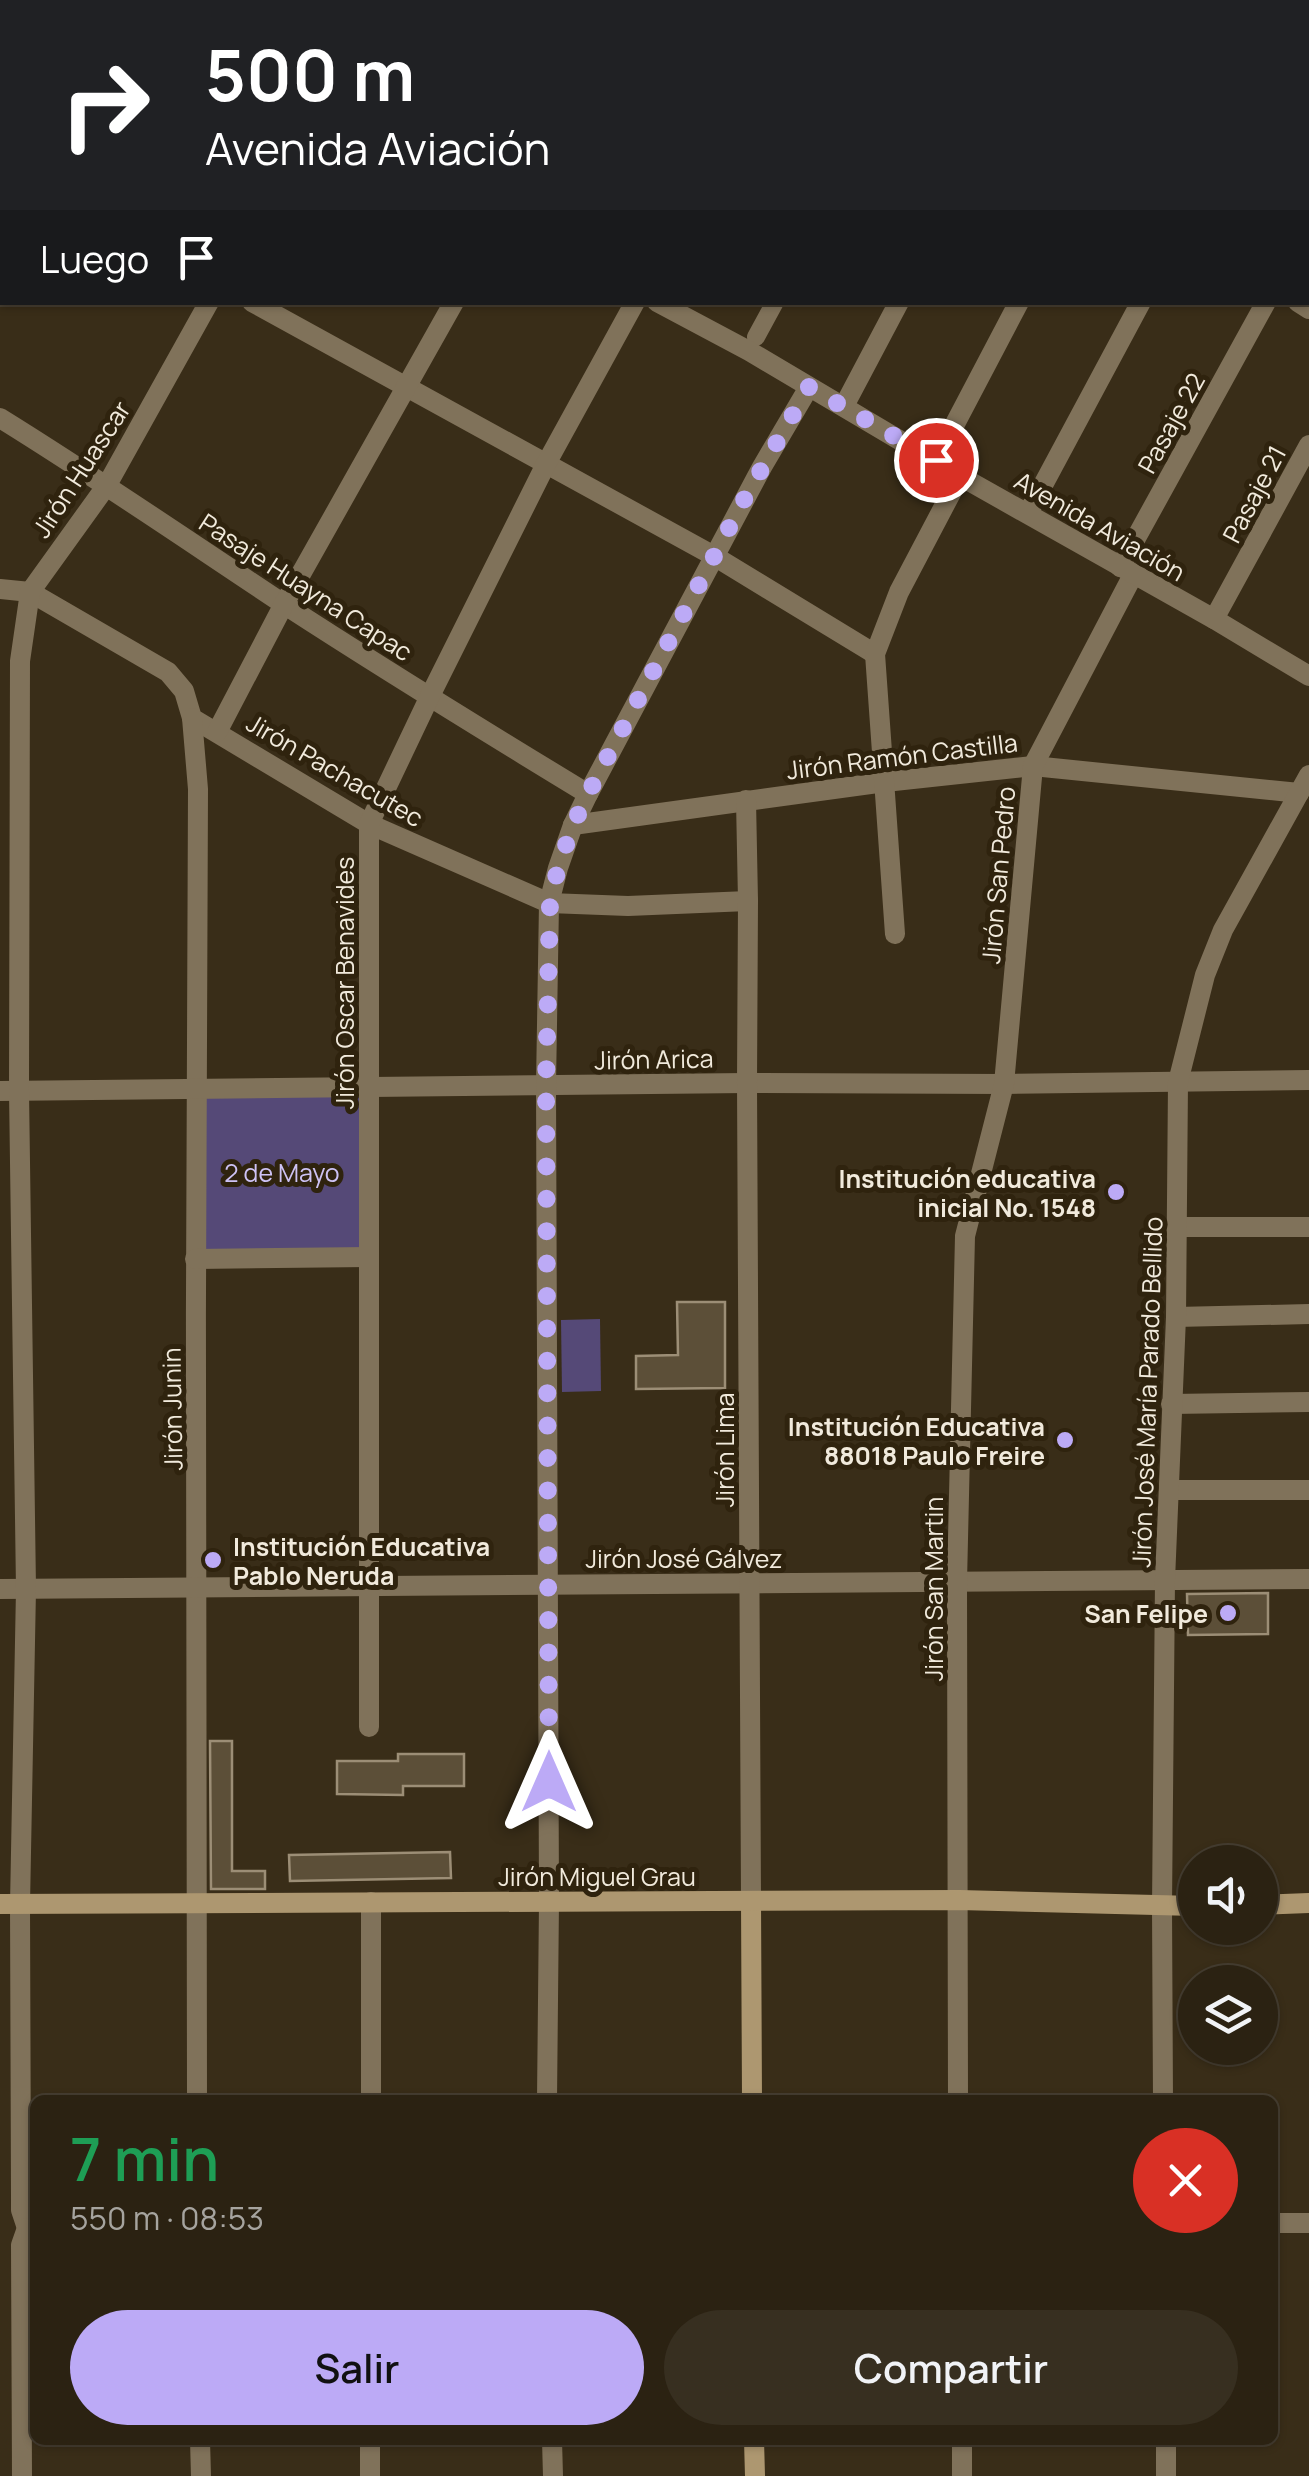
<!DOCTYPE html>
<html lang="es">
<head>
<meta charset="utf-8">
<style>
  :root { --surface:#2b2212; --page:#372f20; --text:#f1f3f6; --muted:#a6a49f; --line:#473f32; --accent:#bcaaf6 }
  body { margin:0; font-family:Manrope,sans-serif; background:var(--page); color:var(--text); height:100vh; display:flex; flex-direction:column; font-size:38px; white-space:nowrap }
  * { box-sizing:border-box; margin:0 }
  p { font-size:32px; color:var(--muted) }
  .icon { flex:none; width:55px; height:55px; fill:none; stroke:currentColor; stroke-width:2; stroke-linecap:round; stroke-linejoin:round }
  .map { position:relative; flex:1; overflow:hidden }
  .panel { position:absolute; left:30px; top:2095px; width:1248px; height:350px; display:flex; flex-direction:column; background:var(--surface); border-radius:15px; box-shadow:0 2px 8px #0004,0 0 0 2px var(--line) }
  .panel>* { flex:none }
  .hud { position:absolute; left:0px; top:0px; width:1310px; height:305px; box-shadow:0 2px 8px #0004,0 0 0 2px var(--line); background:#202124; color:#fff; overflow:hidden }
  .tools { position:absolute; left:1178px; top:1845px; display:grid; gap:20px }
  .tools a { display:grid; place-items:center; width:100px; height:100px; border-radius:50%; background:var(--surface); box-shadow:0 2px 8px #0004,0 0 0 2px var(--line); font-size:50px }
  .pin { position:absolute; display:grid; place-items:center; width:85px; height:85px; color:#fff; margin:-42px; border:5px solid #fff; border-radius:50%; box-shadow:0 2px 10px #0007 }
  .me { position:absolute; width:110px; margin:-55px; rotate:0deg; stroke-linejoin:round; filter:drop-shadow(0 0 8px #0008) }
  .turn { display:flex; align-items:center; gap:35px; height:210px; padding:0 40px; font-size:45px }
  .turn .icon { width:130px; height:130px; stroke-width:2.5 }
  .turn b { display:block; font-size:70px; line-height:85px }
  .then { display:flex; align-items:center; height:95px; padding:0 40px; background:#0003; gap:20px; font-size:38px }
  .round { display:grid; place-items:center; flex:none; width:105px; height:105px; border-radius:52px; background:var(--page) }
  .head { display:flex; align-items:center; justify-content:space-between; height:170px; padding:0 40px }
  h1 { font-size:60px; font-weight:600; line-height:75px; color:#1e9e55 }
  .action { display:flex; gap:20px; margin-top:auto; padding:20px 40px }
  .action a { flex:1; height:115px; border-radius:60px; background:var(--accent); color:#111; font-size:40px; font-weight:600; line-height:115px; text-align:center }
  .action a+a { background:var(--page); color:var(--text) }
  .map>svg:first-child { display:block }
  .green { fill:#554977 }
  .building { fill:#5c4f38; stroke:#9c8e76; stroke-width:2.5 }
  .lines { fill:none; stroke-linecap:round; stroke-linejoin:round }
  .pedestrian { stroke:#80725a; stroke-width:18 }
  .minor { stroke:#80725a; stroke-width:20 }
  .tertiary { stroke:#80725a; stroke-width:20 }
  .secondary { stroke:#ad9770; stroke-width:20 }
  .route { stroke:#bcaaf6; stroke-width:18; stroke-dasharray:0 32.4 }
  .poi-dot { fill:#bcaaf6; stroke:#2f230e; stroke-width:4 }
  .labels { text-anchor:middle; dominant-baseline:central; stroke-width:10; stroke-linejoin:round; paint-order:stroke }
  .street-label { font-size:25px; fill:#f1eadc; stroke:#2f230e }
  .park-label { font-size:25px; fill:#cdc2f4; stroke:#2f230e }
  .poi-label { font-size:25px; font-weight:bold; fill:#f1eadc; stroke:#2f230e; text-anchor:end }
</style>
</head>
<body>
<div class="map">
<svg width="1309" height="2476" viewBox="0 0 1309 2476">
  <rect width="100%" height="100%" fill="#392d18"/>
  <g class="green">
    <polygon points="366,1090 366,1255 200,1253 199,1092"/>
    <polygon points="600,1319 601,1391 562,1392 561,1320"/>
  </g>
  <g class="building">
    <polygon points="677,1302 725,1302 725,1388 636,1389 636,1356 678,1355"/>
    <polygon points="1268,1593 1268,1634 1188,1635 1187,1594"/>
    <polygon points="210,1741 232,1741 232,1871 265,1871 265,1889 211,1889"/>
    <polygon points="398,1754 464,1754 464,1786 403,1786 403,1795 337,1794 337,1761 398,1761"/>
    <polygon points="450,1852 451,1878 290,1881 289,1855"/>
  </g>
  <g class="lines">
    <g class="pedestrian">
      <polyline points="671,2 673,0"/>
      <polyline points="1032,2 1033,0"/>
      <polyline points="1157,2 1158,0"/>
      <polyline points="756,337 775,302"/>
    </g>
    <g class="minor">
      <polyline points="798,0 803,2"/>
      <polyline points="943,0 947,2"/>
      <polyline points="146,2 148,0"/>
      <polyline points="337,2 338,0"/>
      <polyline points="375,2 377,0"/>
      <polyline points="553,2 554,0"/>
      <polyline points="1290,2 1291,0"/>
      <polyline points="0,163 2,165"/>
      <polyline points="1308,204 1309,201"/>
      <polyline points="0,219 2,215"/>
      <polyline points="1308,277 1309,278"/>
      <polyline points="252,302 714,556 875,654"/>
      <polyline points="1298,302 1309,309"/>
      <polyline points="844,406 899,302"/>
      <path d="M 0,418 C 97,478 190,542 285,605 C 385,670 486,732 588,794"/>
      <polyline points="936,460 1019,302"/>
      <polyline points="1028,513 1141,302"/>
      <polyline points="1120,567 1266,302"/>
      <polyline points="0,589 30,592 168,672 184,691 192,718 369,824 549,903 628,906 748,901"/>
      <polyline points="1214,619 1309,445"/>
      <path d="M 192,718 L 198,789 C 194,1226 197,1663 197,2100"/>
      <polyline points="217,732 284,604 454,302"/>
      <polyline points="573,825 885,782 1033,766 1299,793"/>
      <polyline points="895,934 875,654 899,592 960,476"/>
      <polyline points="0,1091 747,1083 1004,1084 1309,1080"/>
      <polyline points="1178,1227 1309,1227"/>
      <polyline points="195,1259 369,1257"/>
      <polyline points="1176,1317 1309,1314"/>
      <polyline points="1171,1404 1309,1402"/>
      <polyline points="1169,1490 1309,1490"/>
      <polyline points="0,1589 1309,1579"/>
      <polyline points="369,1727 369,824 429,698 546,464 635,302"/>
      <polyline points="371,2100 371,1902"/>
      <polyline points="547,2100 549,1901 546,1085 549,903 558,868 573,825 588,794 762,467 809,387"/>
      <polyline points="958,2100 957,1582 965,1236 1004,1084 1033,766 1133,575"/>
      <polyline points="1163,2100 1162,1907 1165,1580 1176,1317 1178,1082 1205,975 1223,930 1309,775"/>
      <polyline points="1272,2223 1309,2223"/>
      <polyline points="27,2228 21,2210 21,2196 20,1905 26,1589 19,1091 20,661 30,592 107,485 209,302"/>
      <polyline points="200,2440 201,2476"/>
      <polyline points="370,2440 370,2476"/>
      <polyline points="552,2440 553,2476"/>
      <polyline points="962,2440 962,2476"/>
      <polyline points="1166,2440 1166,2476"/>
      <polyline points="22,2476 21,2245 27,2228"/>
    </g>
    <g class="tertiary">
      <polyline points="103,0 107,2"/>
      <polyline points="657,302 749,351 960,476 1214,619 1309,676"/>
      <polyline points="746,800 748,901 747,1083 751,1901"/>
    </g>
    <g class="secondary">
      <polyline points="751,1901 752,2100"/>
      <polyline points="0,1904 959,1900 1195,1906"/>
      <polyline points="1260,1905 1309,1903"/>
      <polyline points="754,2440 755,2476"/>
    </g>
  </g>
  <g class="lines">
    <polyline class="route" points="549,1782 546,1085 550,903 558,868 573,825 588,794 746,496 809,387 936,460"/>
  </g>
  <g class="poi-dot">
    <circle cx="1116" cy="1192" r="10"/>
    <circle cx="1065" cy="1440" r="10"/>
    <circle cx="213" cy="1560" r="10"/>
    <circle cx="1228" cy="1613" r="10"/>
  </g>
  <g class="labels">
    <g class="street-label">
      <text transform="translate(1171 423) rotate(-61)">Pasaje 22</text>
      <text transform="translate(81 469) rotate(-57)">Jirón Huascar</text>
      <text transform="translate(1254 494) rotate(-62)">Pasaje 21</text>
      <text transform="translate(1100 526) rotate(30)">Avenida Aviación</text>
      <text transform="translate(306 587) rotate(33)">Pasaje Huayna Capac</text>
      <text transform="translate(902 756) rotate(-7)">Jirón Ramón Castilla</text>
      <text transform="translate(335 770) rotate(30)">Jirón Pachacutec</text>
      <text transform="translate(998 875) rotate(-85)">Jirón San Pedro</text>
      <text transform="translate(344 983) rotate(-90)">Jirón Oscar Benavides</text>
      <text transform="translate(654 1059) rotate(-1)">Jirón Arica</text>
      <text transform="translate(1147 1392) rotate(-88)">Jirón José María Parado Bellido</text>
      <text transform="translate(172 1409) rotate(-91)">Jirón Junin</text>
      <text transform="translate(724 1450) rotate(-90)">Jirón Lima</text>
      <text x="684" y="1558">Jirón José Gálvez</text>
      <text transform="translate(933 1589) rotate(-90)">Jirón San Martin</text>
      <text x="597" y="1876">Jirón Miguel Grau</text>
    </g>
    <g class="park-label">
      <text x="282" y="1172">2 de Mayo</text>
    </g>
    <g class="poi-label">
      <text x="1096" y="1178">Institución educativa<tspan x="1096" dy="29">inicial No. 1548</tspan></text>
      <text x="1045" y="1426">Institución Educativa<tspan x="1045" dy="29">88018 Paulo Freire</tspan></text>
      <text x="233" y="1546" text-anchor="start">Institución Educativa<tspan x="233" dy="29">Pablo Neruda</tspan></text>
      <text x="1208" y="1613">San Felipe</text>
    </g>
  </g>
</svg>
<div class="tools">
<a><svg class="icon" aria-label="sound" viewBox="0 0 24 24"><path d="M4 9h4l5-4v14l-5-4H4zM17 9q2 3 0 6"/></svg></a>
<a><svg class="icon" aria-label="layers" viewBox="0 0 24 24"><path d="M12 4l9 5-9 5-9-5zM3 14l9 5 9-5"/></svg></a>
</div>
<div class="pin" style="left:936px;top:460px;background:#d93025"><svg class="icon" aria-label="arrive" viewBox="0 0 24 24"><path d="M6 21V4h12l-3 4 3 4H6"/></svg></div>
<svg class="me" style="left:549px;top:1782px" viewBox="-20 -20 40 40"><path d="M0-17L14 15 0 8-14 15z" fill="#bcaaf6" stroke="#fff" stroke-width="4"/></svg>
<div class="hud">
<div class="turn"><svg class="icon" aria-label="right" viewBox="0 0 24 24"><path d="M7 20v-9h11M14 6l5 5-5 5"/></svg><div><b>500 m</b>Avenida Aviación</div></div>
<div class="then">Luego<svg class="icon" aria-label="arrive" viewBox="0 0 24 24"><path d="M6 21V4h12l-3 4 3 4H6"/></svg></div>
</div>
<section class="panel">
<div class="head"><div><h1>7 min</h1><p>550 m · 08:53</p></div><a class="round" style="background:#d93025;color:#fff"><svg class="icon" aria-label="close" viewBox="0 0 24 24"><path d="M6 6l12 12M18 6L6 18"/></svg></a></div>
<div class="action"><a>Salir</a><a>Compartir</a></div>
</section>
</div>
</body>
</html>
